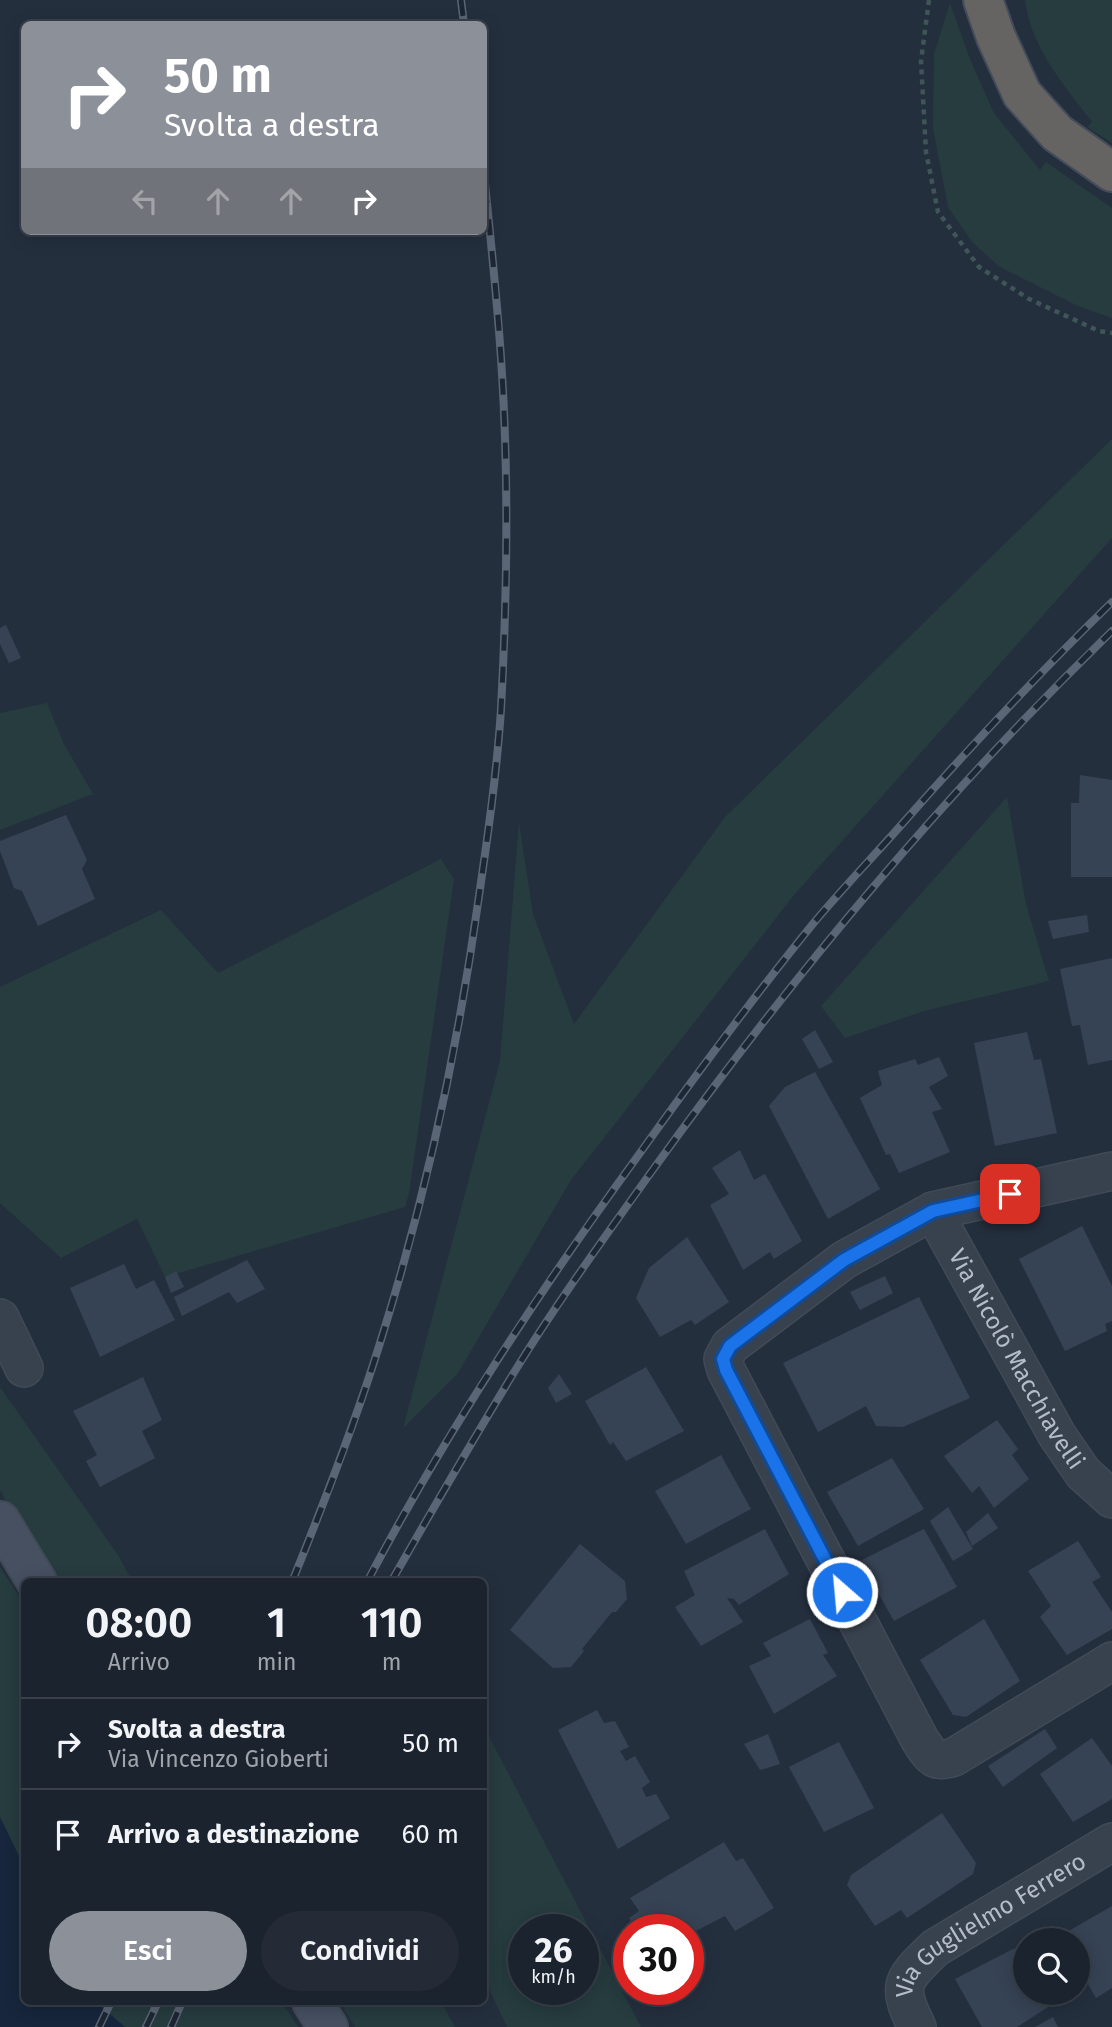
<!DOCTYPE html>
<html lang="it">
<head>
<meta charset="utf-8">
<style>
  :root { --surface:#1b232e; --page:#242b36; --text:#f1f3f6; --muted:#a0a4aa; --line:#39404a; --accent:#8c9099 }
  body { margin:0; font-family:"Fira Sans",sans-serif; background:var(--page); color:var(--text); height:100vh; display:flex; flex-direction:column; font-size:26px; white-space:nowrap }
  * { box-sizing:border-box; margin:0 }
  p { font-size:23px; color:var(--muted) }
  .icon { flex:none; width:38px; height:38px; fill:none; stroke:currentColor; stroke-width:2; stroke-linecap:round; stroke-linejoin:round }
  .map { position:relative; flex:1; overflow:hidden }
  .side { position:absolute; left:21px; top:1578px; width:466px; height:427px; display:flex; flex-direction:column; background:var(--surface); border-radius:10px; box-shadow:0 4px 18px #0003,0 0 0 2px var(--line) }
  .side>* { flex:none }
  .guide { position:absolute; left:21px; top:21px; width:466px; height:214px; border-radius:10px; box-shadow:0 4px 18px #0003,0 0 0 2px var(--line); background:#8c9099; color:#fff; overflow:hidden }
  .fabs { position:absolute; left:1013px; top:1928px; display:grid; gap:14px }
  .fabs a { display:grid; place-items:center; width:77px; height:77px; border-radius:50%; background:var(--surface); box-shadow:0 4px 18px #0003,0 0 0 2px var(--line); font-size:35px }
  .speed { position:absolute; left:508px; top:1914px; display:flex; gap:14px; font-size:35px; font-weight:700; text-align:center }
  .speed>* { display:grid; place-content:center; width:91px; height:91px; border-radius:50%; background:var(--surface); box-shadow:0 4px 18px #0003,0 0 0 2px var(--line); line-height:1 }
  .speed small { font-size:18px; font-weight:400 }
  .speed .limit { border:10px solid #d22; background:#fff; color:#111 }
  .pin { position:absolute; display:grid; place-items:center; width:60px; height:60px; color:#fff; margin:-30px; border-radius:14px; box-shadow:0 4px 10px #0006 }
  .me { position:absolute; width:77px; margin:-38px; rotate:333deg; stroke-linejoin:round; filter:drop-shadow(0 0 5px #0008) }
  .turn { display:flex; align-items:center; gap:24px; height:147px; padding:0 28px; font-size:32px }
  .turn .icon { width:91px; height:91px; stroke-width:2.5 }
  .turn b { display:block; font-size:49px; line-height:60px }
  .lanes { display:flex; align-items:center; height:66px; padding:0 28px; background:#0003; justify-content:center; gap:35px; direction:ltr }
  .lanes .off { opacity:.35 }
  .eta { display:flex; justify-content:space-evenly; align-items:center; height:119px; text-align:center }
  .eta b { font-size:42px; font-weight:600; line-height:49px }
  .primary-button { display:flex; gap:14px; margin-top:auto; padding:14px 28px }
  .primary-button a { flex:1; height:80px; border-radius:42px; background:var(--accent); color:#fff; font-size:28px; font-weight:600; line-height:80px; text-align:center }
  .primary-button a+a { background:var(--page); color:var(--text) }
  ul { padding:0; list-style:none }
  li { display:flex; align-items:center; gap:21px; height:91px; padding:0 28px; border-top:2px solid var(--line) }
  li div { flex:1 }
  li b { display:block; font-size:26px }
  li em { font-style:normal }
  .map>svg:first-child { display:block }
  .green { fill:#263c3f; fill-rule:evenodd }
  .water { fill:#17263c }
  .building { fill:#364354 }
  .lines { fill:none; stroke-linecap:round; stroke-linejoin:round }
  .minor-casing { stroke:#414a57; stroke-width:40 }
  .secondary-casing { stroke:#414a57; stroke-width:42 }
  .trunk-casing { stroke:#434c59; stroke-width:42 }
  .path { stroke:#3f5557; stroke-width:4.5; stroke-dasharray:5 5; stroke-linecap:butt }
  .minor { stroke:#38414e; stroke-width:37 }
  .secondary { stroke:#465061; stroke-width:38 }
  .trunk { stroke:#656462; stroke-width:38 }
  .rail-casing { stroke:#5a6575; stroke-width:8 }
  .rail { stroke:#1d2633; stroke-width:5; stroke-dasharray:16; stroke-linecap:butt }
  .route-casing { stroke:#114b97; stroke-width:18 }
  .route { stroke:#1a73e8; stroke-width:12 }
  .labels { text-anchor:middle; dominant-baseline:central; stroke-width:7; stroke-linejoin:round; paint-order:stroke }
  .street-label { font-size:24px; fill:#b4bcc9; stroke:#1d2633 }
</style>
</head>
<body>
<div class="map">
<svg width="1112" height="2027" viewBox="0 0 1112 2027">
  <rect width="100%" height="100%" fill="#242f3e"/>
  <g class="green">
    <path d="M 1025,0 L 1112,0 L 1112,143 L 1087,127 L 1092,122 C 1064,85 1031,48 1025,0 Z"/>
    <polygon points="950,3 970,59 994,113 1040,170 1046,162 1112,208 1112,318 1078,306 1000,267 972,242 948,207 933,128 934,54"/>
    <polygon points="1112,439 1112,538 794,895 571,1180 458,1373 403,1428 500,1061 519,822 533,914 574,1024 725,817"/>
    <polygon points="47,703 64,744 93,794 0,830 0,713"/>
    <polygon points="1007,797 1026,904 1049,981 924,1011 845,1038 821,1006"/>
    <polygon points="441,859 454,879 409,1194 405,1207 165,1277 137,1219 61,1258 0,1203 0,987 161,910 218,973"/>
    <polygon points="0,1387 118,1555 133,1582 56,1582 39,1558 0,1490"/>
    <polygon points="0,1567 24,1604 24,2002 282,2002 298,2027 0,2027"/>
    <path d="M 483,1725 L 641,2027 L 507,2027 L 483,1976 ZM 523,1930 L 583,1930 L 583,1990 L 523,1990 Z"/>
    <polygon points="340,2002 441,2002 455,2027 355,2027"/>
  </g>
  <polygon class="water" points="0,1817 24,1866 24,2002 96,2002 125,2027 0,2027"/>
  <g class="building">
    <polygon points="6,625 21,658 9,663 0,644 0,628"/>
    <polygon points="1080,775 1112,780 1112,877 1071,877 1071,803 1079,803"/>
    <polygon points="66,815 87,860 82,869 95,899 38,926 22,891 14,888 0,851 0,841"/>
    <polygon points="1087,915 1089,932 1053,939 1048,921"/>
    <polygon points="1112,958 1112,1060 1088,1065 1080,1025 1072,1026 1060,969"/>
    <polygon points="815,1030 833,1062 819,1069 802,1039"/>
    <polygon points="1027,1032 1034,1060 1041,1059 1057,1133 995,1146 974,1043"/>
    <polygon points="939,1057 948,1076 929,1087 942,1109 932,1112 950,1152 899,1173 890,1154 886,1155 860,1098 882,1085 878,1071 915,1059 918,1065"/>
    <polygon points="815,1072 880,1189 828,1219 769,1106 785,1087"/>
    <polygon points="740,1150 754,1180 765,1174 802,1241 774,1259 770,1252 743,1270 710,1205 729,1194 712,1168"/>
    <polygon points="1082,1226 1112,1286 1112,1321 1105,1324 1107,1331 1065,1351 1019,1259"/>
    <polygon points="687,1237 729,1302 695,1325 691,1320 660,1337 636,1298 649,1268"/>
    <polygon points="247,1260 265,1289 237,1303 229,1292 182,1316 174,1297"/>
    <polygon points="124,1264 136,1289 154,1280 175,1320 100,1357 70,1288"/>
    <polygon points="176,1271 184,1287 171,1293 165,1277"/>
    <polygon points="885,1276 893,1293 860,1310 850,1292"/>
    <polygon points="919,1297 970,1398 903,1427 876,1426 866,1406 818,1432 783,1363"/>
    <polygon points="646,1367 684,1431 626,1461 613,1442 610,1445 585,1401"/>
    <polygon points="559,1374 572,1394 556,1403 548,1388"/>
    <polygon points="143,1377 162,1420 142,1431 155,1458 100,1487 86,1461 97,1455 73,1411"/>
    <polygon points="997,1420 1018,1449 1012,1455 1029,1479 994,1508 979,1486 972,1493 944,1456"/>
    <polygon points="721,1455 751,1509 686,1544 655,1491"/>
    <polygon points="892,1458 924,1509 858,1546 827,1492"/>
    <polygon points="948,1507 973,1549 953,1561 930,1521"/>
    <polygon points="988,1513 998,1528 972,1546 966,1532"/>
    <polygon points="765,1529 789,1574 739,1605 734,1599 727,1598 743,1622 701,1646 675,1607 695,1595 684,1571"/>
    <polygon points="924,1529 957,1587 894,1621 860,1561"/>
    <polygon points="1078,1541 1101,1577 1092,1582 1112,1612 1112,1629 1067,1655 1040,1617 1051,1606 1028,1571"/>
    <polygon points="580,1544 625,1581 627,1599 616,1612 612,1612 582,1649 584,1651 571,1667 553,1668 510,1630"/>
    <polygon points="810,1619 828,1653 823,1655 837,1676 774,1714 749,1666 771,1656 763,1643"/>
    <polygon points="984,1619 1020,1681 966,1717 953,1715 920,1660"/>
    <polygon points="597,1710 604,1723 615,1721 629,1747 620,1751 626,1761 635,1756 650,1782 642,1788 646,1797 656,1794 670,1818 618,1849 558,1730"/>
    <polygon points="1045,1729 1057,1748 1003,1787 988,1766"/>
    <polygon points="768,1734 780,1764 760,1770 744,1744"/>
    <polygon points="1092,1738 1112,1766 1112,1799 1073,1822 1040,1774"/>
    <polygon points="839,1742 874,1808 824,1832 789,1767"/>
    <polygon points="942,1813 976,1863 973,1874 907,1918 901,1910 875,1926 847,1885 851,1875"/>
    <polygon points="724,1842 736,1861 743,1858 774,1908 735,1931 725,1916 688,1935 696,1948 688,1953 688,1930 636,1930 629,1918 639,1911 630,1898"/>
    <polygon points="1112,1906 1112,1988 1096,1998 1078,1967 1078,1941 1062,1941 1060,1936"/>
    <polygon points="1015,1948 1026,1967 1026,1993 1040,1993 1048,2007 1017,2027 982,2027 955,1979"/>
    <polygon points="1053,2017 1058,2027 1035,2027"/>
  </g>
  <g class="lines">
    <defs>
      <g id="minor">
        <path d="M 1112,1171 L 933,1211 L 844,1260 L 730,1346 L 723,1359 L 726,1370 L 920,1740 C 931,1756 933,1764 954,1757 L 1112,1661"/>
        <path id="s1" d="M 933,1211 L 1057,1435 L 1083,1473 L 1112,1499"/>
        <polyline points="0,1318 24,1368"/>
        <path id="s2" d="M 917,2027 C 895,1984 903,1979 935,1948 L 1112,1842"/>
      </g>
      <g id="secondary">
        <polyline points="0,1521 37,1582"/>
        <polyline points="312,2002 328,2027"/>
      </g>
      <polyline id="trunk" points="983,0 996,37 1022,94 1057,133 1112,172"/>
    </defs>
    <use href="#minor" class="minor-casing"/>
    <use href="#secondary" class="secondary-casing"/>
    <use href="#trunk" class="trunk-casing"/>
    <polyline class="path" points="929,0 921,61 926,152 938,212 979,267 1029,299 1099,331 1112,333"/>
    <use href="#minor" class="minor"/>
    <use href="#secondary" class="secondary"/>
    <use href="#trunk" class="trunk"/>
    <defs>
      <g id="rail">
        <polyline points="461,0 464,24"/>
        <path d="M 292,1582 C 324,1503 355,1424 380,1343 C 426,1197 458,1048 479,896 C 488,834 497,771 501,709 C 507,598 509,485 502,374 C 498,304 490,234 483,164"/>
        <path d="M 367,1582 C 446,1432 540,1290 640,1153 C 695,1076 752,999 812,925 C 841,890 873,857 903,823 C 970,747 1039,673 1112,602"/>
        <path d="M 391,1582 C 431,1512 471,1443 513,1374 C 556,1304 604,1238 652,1171 C 790,979 942,796 1112,631"/>
        <polyline points="99,2027 111,2002"/>
        <polyline points="146,2027 158,2002"/>
        <polyline points="171,2027 182,2002"/>
      </g>
    </defs>
    <use href="#rail" class="rail-casing"/>
    <use href="#rail" class="rail"/>
  </g>
  <g class="lines">
    <defs>
      <polyline id="route" points="842,1592 726,1370 723,1359 730,1346 844,1260 933,1211 1010,1194"/>
    </defs>
    <use href="#route" class="route-casing"/>
    <use href="#route" class="route"/>
  </g>
  <g class="labels">
    <g class="street-label">
      <text stroke="none"><textPath href="#s1" startOffset="170">Via Nicolò Macchiavelli</textPath></text>
      <text stroke="none"><textPath href="#s2" startOffset="149">Via Guglielmo Ferrero</textPath></text>
    </g>
  </g>
</svg>
<div class="fabs">
<a><svg class="icon" aria-label="search" viewBox="0 0 24 24"><circle cx="10" cy="10" r="6"/><path d="M15 15l6 6"/></svg></a>
</div>
<div class="speed"><div>26<small>km/h</small></div><div class="limit">30</div></div>
<div class="pin" style="left:1010px;top:1194px;background:#d93025"><svg class="icon" aria-label="arrive" viewBox="0 0 24 24"><path d="M6 21V4h12l-3 4 3 4H6"/></svg></div>
<svg class="me" style="left:842px;top:1592px" viewBox="-20 -20 40 40"><circle r="17" fill="#1a73e8" stroke="#fff" stroke-width="3"/><path d="M0-11L8 9 0 5-8 9z" fill="#fff"/></svg>
<div class="guide">
<div class="turn"><svg class="icon" aria-label="right" viewBox="0 0 24 24"><path d="M7 20v-9h11M14 6l5 5-5 5"/></svg><div><b>50 m</b>Svolta a destra</div></div>
<div class="lanes"><svg class="icon off" aria-label="left" viewBox="0 0 24 24"><path d="M17 20v-9H6M10 6l-5 5 5 5"/></svg><svg class="icon off" aria-label="ahead" viewBox="0 0 24 24"><path d="M12 20V5M6 11l6-6 6 6"/></svg><svg class="icon off" aria-label="ahead" viewBox="0 0 24 24"><path d="M12 20V5M6 11l6-6 6 6"/></svg><svg class="icon" aria-label="right" viewBox="0 0 24 24"><path d="M7 20v-9h11M14 6l5 5-5 5"/></svg></div>
</div>
<section class="side">
<div class="eta">
<div><b>08:00</b><p>Arrivo</p></div>
<div><b>1</b><p>min</p></div>
<div><b>110</b><p>m</p></div>
</div>
<ul>
<li><svg class="icon" aria-label="right" viewBox="0 0 24 24"><path d="M7 20v-9h11M14 6l5 5-5 5"/></svg><div><b>Svolta a destra</b><p>Via Vincenzo Gioberti</p></div><em>50 m</em></li>
<li><svg class="icon" aria-label="arrive" viewBox="0 0 24 24"><path d="M6 21V4h12l-3 4 3 4H6"/></svg><div><b>Arrivo a destinazione</b></div><em>60 m</em></li>
</ul>
<div class="primary-button"><a>Esci</a><a>Condividi</a></div>
</section>
</div>
</body>
</html>
